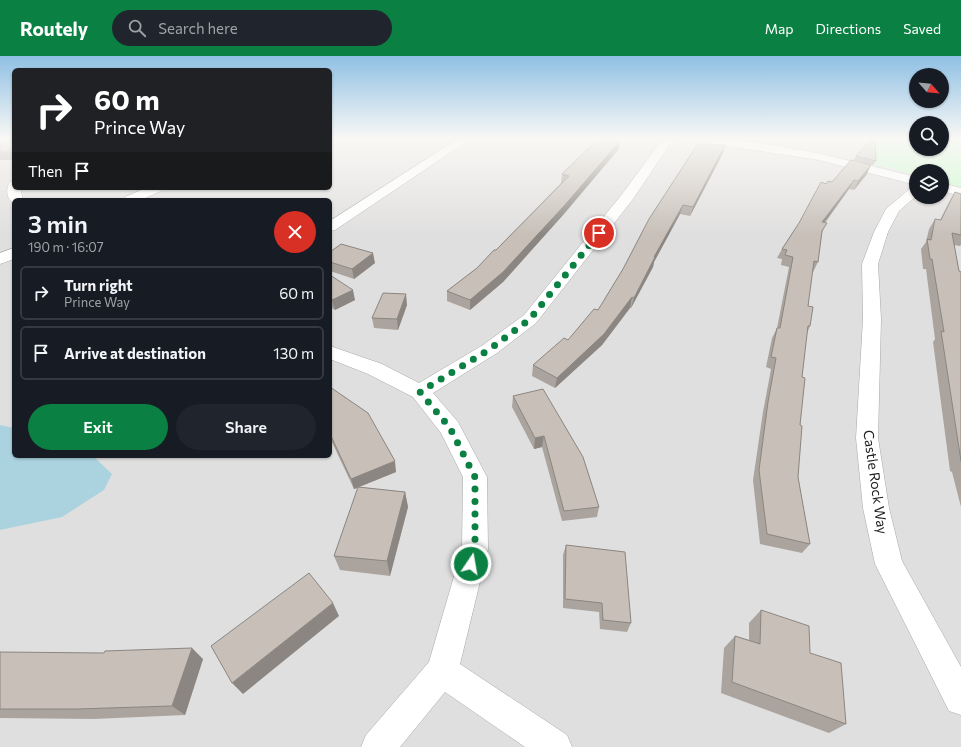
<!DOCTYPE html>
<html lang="en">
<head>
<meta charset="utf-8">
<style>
  :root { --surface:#171b24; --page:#20242c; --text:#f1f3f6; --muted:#9ea1a6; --line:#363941; --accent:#0b8043 }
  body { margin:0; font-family:Commissioner,sans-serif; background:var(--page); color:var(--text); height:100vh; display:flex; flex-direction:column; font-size:15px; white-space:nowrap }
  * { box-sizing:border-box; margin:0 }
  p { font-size:13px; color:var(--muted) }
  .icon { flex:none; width:22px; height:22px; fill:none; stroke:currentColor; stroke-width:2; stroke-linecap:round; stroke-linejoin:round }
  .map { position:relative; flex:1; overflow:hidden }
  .details { position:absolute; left:12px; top:142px; width:320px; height:260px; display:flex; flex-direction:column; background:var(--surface); border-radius:6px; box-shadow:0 1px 3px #0004 }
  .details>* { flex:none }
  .banner { position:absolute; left:12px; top:12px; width:320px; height:122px; border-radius:6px; box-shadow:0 1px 3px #0004; background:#202124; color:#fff; overflow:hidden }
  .needle { width:26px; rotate:117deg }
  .controls { position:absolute; left:909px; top:12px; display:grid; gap:8px }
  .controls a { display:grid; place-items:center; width:40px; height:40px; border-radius:50%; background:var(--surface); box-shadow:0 1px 3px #0004; font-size:20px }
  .pin { position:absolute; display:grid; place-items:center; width:34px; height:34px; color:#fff; margin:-17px; border:2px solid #fff; border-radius:50%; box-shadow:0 1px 4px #0007 }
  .me { position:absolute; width:44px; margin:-22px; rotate:12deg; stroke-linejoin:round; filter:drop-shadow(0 0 3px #0008) }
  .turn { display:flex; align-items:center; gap:14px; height:84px; padding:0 16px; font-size:18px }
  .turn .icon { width:52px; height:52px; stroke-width:2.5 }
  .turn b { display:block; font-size:28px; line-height:34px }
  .then { display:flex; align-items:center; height:38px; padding:0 16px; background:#0003; gap:8px; font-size:15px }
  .round { display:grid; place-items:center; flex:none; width:42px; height:42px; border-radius:21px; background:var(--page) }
  .head { display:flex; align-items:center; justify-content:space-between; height:68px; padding:0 16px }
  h1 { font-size:24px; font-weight:600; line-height:30px }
  .cta { display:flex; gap:8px; margin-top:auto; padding:8px 16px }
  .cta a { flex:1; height:46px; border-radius:24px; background:var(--accent); color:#fff; font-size:16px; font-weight:600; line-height:46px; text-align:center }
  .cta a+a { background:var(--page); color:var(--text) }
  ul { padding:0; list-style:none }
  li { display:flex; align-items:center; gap:12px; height:54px; margin:0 8px 6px; padding:0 8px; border:2px solid var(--line); border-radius:6px }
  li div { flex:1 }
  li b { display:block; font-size:15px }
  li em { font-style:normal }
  header { display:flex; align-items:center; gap:24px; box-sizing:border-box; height:56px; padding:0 20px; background:var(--accent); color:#fff }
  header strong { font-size:19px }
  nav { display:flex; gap:22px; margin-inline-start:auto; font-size:14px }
  .search { width:280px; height:36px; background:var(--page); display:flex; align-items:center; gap:10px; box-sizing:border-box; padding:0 14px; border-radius:22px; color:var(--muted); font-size:15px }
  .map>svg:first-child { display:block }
  .residential { fill:#e0dfdf; fill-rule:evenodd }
  .park { fill:#c8facc }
  .water { fill:#aad3df }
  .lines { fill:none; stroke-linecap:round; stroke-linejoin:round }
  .street-casing { stroke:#a9a9a9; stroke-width:1 }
  .street { fill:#fff; fill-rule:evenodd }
  .wall { fill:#aba49e }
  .shaded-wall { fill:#8b8681 }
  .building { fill:#c7bfb8; stroke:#8b8681 }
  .route { stroke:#0b8043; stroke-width:7; stroke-dasharray:0 12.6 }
  .labels { text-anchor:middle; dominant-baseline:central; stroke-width:3.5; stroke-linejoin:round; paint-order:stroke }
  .street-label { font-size:14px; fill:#222; stroke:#fff }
</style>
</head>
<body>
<header>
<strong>Routely</strong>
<div class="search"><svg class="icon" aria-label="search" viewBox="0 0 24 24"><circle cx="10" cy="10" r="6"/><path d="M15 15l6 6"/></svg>Search here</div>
<nav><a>Map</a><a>Directions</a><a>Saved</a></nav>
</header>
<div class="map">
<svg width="961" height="691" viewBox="0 0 961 691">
  <rect width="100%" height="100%" fill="#f2efe9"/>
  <path class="residential" d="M 14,82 L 14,132 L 330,132 L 330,82 L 873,82 L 875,84 L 874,108 L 916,119 L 916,141 L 942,141 L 942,126 L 961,131 L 961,691 L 0,691 L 0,91 ZM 14,144 L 330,144 L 330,400 L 14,400 Z"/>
  <polygon class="park" points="873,82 916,82 916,93 942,93 942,82 961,82 961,131 942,126 942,115 916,115 916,119 873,108 875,84"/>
  <polygon class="water" points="0,369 14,372 14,400 93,400 112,418 104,434 62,461 0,474"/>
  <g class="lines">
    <defs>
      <g id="street">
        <polygon points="459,82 472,82 335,174 330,175 330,165"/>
        <polygon points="663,82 674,82 633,143 536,267 497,297 433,337 458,366 487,421 488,493 460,608 567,679 572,691 525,691 445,636 400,691 361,691 366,679 429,606 462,493 463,421 441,377 413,341 368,318 330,303 330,290 382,308 419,327 483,289 524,259 623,137"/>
        <path d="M 690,82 C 766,82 843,103 916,121 L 916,129 L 819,104 L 695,85 Z"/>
        <path d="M 14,125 L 14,132 L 20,132 L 23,144 L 14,144 L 14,147 C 7,144 5,133 10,126 Z"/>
        <polygon points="942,127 961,132 961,140 942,135"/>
        <polygon points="916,130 916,140 899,155 888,176 878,208 881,263 878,382 889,452 902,505 961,611 961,659 949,655 875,508 863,452 856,382 863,263 862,208 874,176 886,153 912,131"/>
        <polygon points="146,132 163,132 161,135 141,144 123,144 125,141"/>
        <polygon points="14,192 14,203 0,208 0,197"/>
      </g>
    </defs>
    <use href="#street" class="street-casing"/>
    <use href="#street" class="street"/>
  </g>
  <g class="wall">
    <polygon points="14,82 14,104 0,104 0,88"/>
    <polygon points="620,85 618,94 563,159 503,226 470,254 447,245 447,235 477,212 496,194 561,127 562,118"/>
    <polygon points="723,97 690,160 680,158 654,206 653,211 631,252 630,252 602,289 555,332 532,320 533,309 568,284 598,254"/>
    <polygon points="856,100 876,105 873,109 854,104"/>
    <polygon points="867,118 854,134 849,133 825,167 822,177 818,206 813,216 812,216 808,250 810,270 807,277 802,321 798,421 810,488 802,497 760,488 753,424 763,356 771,313 766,311 772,282 777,272 789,211 781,209 782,203 777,202 782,193 826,128"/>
    <polygon points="955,136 961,138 961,189 960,190 954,189 959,215 961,216 961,451 952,416 950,415 933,286 935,283 926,213 923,213 921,193 926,186 929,173 935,163 940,164 949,146"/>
    <polygon points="330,196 375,207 354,223 330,215"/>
    <polygon points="330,219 355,244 335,254 330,251"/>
    <polygon points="407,249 398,274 374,272 372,262"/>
    <polygon points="330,331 396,416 359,431 405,436 408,451 390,520 340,514 334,500 358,432 354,433 330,382"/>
    <polygon points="513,340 599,451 597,461 562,465 542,391 534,393 512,351"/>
    <polygon points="566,489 631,567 627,576 600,573 599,556 563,552 563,499"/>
    <polygon points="761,554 810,597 846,668 829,677 721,637 724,592 735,580 749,584 749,567"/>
    <polygon points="0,596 203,603 185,659 94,663 0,662"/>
  </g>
  <g class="shaded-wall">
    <polygon points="620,85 618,94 563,159 503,226 470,254 470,244"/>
    <polygon points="725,89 723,97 690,160 693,151"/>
    <polygon points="871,109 867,118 854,134 858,125"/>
    <polygon points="854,124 849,133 818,175 822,166"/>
    <polygon points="683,149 680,158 654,206 653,211 631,252 634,242 654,201"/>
    <polygon points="373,197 375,207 354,223 352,213"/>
    <polygon points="353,234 355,244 335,254 332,244"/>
    <polygon points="406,238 407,249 398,274 397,263"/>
    <polygon points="632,241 630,252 602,289 555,332 557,322"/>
    <polygon points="544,380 542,391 534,393 535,382"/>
    <polygon points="395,405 396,416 354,433 351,423"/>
    <polygon points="405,436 408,451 390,520 387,505"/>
    <polygon points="333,547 339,560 243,638 232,627"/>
    <polygon points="192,592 203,603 185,659 172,650"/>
  </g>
  <g class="building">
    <polygon points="8,82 14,82 14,96 0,96 0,88"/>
    <polygon points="599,82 620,85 564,150 503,216 470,244 447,235 477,212 494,194 496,194 569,120 562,118"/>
    <polygon points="872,82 875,82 876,105 856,100"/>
    <polygon points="697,89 725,89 693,151 683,149 654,201 655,201 634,242 632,241 604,278 557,322 533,309 564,282 568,284 594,253 598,254 623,213 649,163"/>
    <polygon points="851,104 871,109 858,125 854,124 822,166 827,167 822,175 818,206 814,205 808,250 813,251 810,270 808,270 802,321 805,322 800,369 802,370 798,421 810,488 767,478 759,414 768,346 776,302 771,301 777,272 780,272 793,201 785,199 787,194 782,193 799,167 821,126 826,128 828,125 832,126"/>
    <polygon points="955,136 961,138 961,179 952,177 959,215 961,216 961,405 941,275 944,276 932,203 930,203 927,183 931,184 935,163 941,164"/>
    <polygon points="341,188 373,197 352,213 330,206 330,196"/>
    <polygon points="330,219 353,234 332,244 330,242"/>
    <polygon points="383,237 406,238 397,263 372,262"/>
    <polygon points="330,331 368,357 395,405 351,423 330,378"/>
    <polygon points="543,333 583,401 599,451 564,455 544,380 535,382 513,340"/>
    <polygon points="358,431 405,436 387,505 334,500"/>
    <polygon points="566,489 625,496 631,567 603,564 602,547 565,543"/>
    <polygon points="309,517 333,547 232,627 211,590"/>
    <polygon points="761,554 809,570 810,597 841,607 846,668 732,626 735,580 760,588"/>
    <polygon points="192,592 172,650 77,653 0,653 0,596 104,597 105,595"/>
  </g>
  <linearGradient id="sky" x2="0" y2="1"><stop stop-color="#8fc0e4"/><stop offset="0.46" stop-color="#f9f8f5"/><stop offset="1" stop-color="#f9f8f5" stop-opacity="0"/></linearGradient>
  <rect width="961" height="179" fill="url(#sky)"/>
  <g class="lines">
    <polyline class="route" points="471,508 475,493 475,421 450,372 420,336 490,293 530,263 599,177"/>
  </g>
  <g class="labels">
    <g class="street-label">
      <text transform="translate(876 426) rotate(82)">Castle Rock Way</text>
    </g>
  </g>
</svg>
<div class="controls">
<a><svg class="needle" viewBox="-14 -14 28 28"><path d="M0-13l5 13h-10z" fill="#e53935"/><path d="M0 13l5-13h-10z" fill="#9ea1a6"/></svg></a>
<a><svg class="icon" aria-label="search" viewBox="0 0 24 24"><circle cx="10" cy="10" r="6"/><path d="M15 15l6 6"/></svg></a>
<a><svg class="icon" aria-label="layers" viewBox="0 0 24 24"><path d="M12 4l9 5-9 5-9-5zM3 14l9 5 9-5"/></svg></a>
</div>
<div class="pin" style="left:599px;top:177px;background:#d93025"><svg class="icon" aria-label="arrive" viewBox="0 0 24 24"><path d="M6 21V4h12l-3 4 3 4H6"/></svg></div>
<svg class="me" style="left:471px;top:508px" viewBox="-20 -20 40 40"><circle r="17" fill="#0b8043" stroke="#fff" stroke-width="3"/><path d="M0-11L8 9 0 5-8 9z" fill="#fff"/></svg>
<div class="banner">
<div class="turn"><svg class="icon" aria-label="right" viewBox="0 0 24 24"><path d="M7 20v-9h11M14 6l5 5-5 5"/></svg><div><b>60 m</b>Prince Way</div></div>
<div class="then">Then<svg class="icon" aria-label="arrive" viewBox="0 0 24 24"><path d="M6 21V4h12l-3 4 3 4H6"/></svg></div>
</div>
<section class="details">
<div class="head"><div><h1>3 min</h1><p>190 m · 16:07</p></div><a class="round" style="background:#d93025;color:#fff"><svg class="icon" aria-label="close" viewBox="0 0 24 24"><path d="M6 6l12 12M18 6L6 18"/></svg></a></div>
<ul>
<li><svg class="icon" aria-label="right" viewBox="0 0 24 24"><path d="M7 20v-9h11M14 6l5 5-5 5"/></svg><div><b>Turn right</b><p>Prince Way</p></div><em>60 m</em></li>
<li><svg class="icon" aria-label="arrive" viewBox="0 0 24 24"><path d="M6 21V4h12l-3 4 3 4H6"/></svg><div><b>Arrive at destination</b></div><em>130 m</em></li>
</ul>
<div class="cta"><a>Exit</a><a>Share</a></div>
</section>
</div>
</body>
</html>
